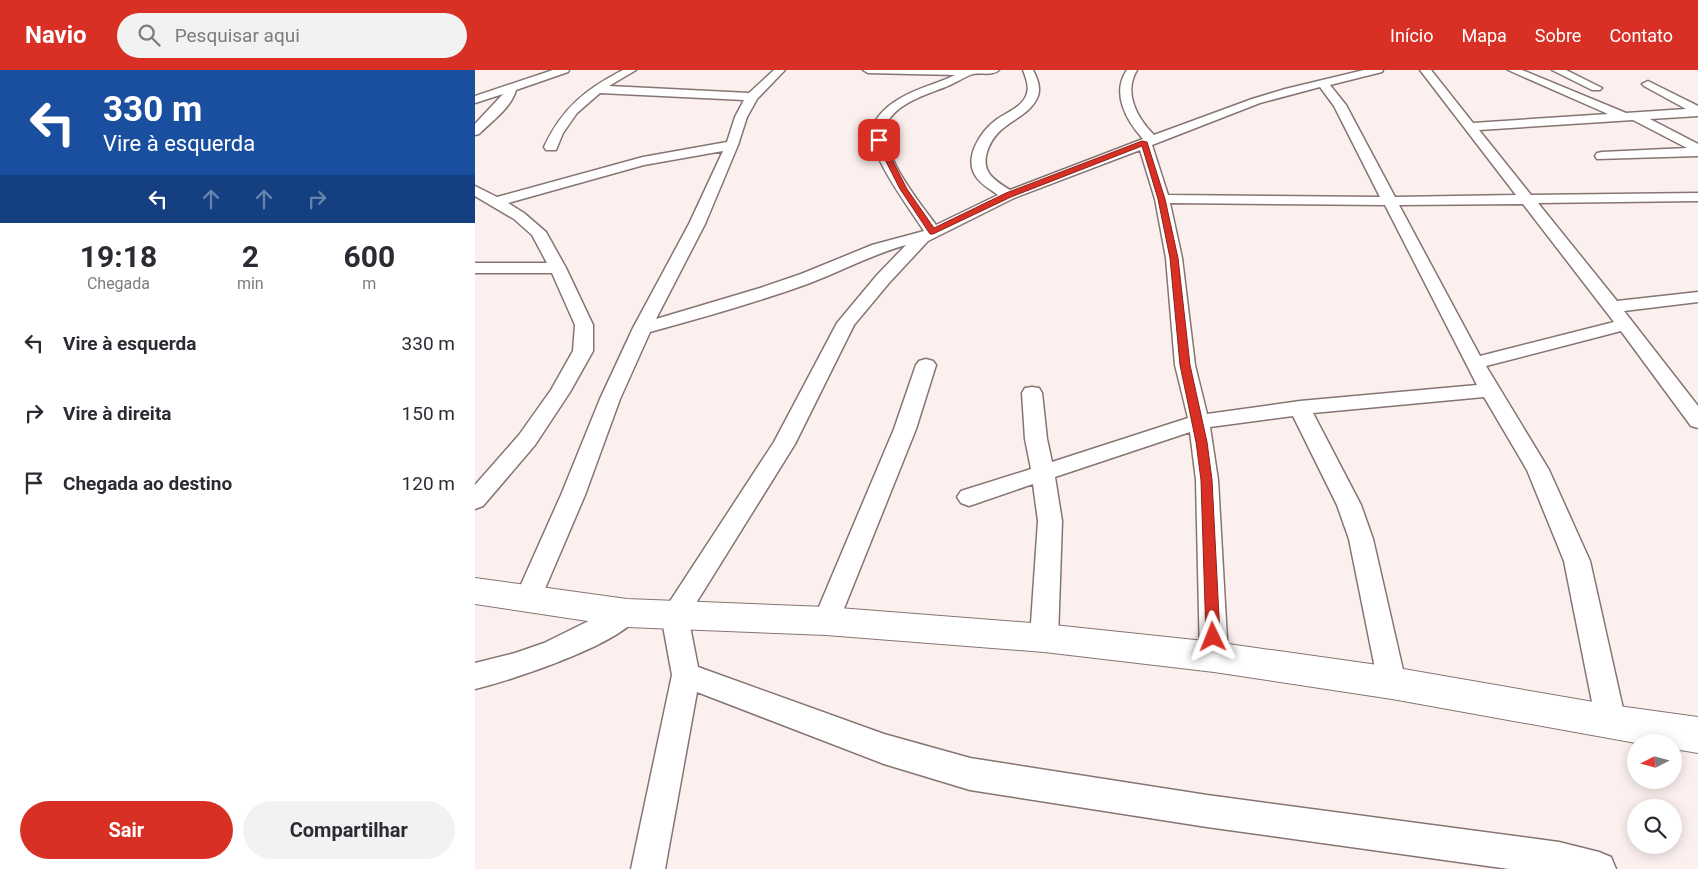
<!DOCTYPE html>
<html lang="pt">
<head>
<meta charset="utf-8">
<style>
  :root { --surface:#fff; --page:#f2f2f3; --text:#2b2b33; --muted:#7c7c81; --accent:#d93025 }
  body { margin:0; font-family:Roboto,sans-serif; background:var(--page); color:var(--text); height:100vh; display:flex; flex-direction:column; font-size:19px; white-space:nowrap }
  * { box-sizing:border-box; margin:0 }
  p { font-size:16px; color:var(--muted) }
  .icon { flex:none; width:28px; height:28px; fill:none; stroke:currentColor; stroke-width:2; stroke-linecap:round; stroke-linejoin:round }
  .map { position:relative; flex:1; overflow:hidden }
  .sheet { display:flex; flex-direction:column; background:var(--surface); width:475px }
  .sheet>* { flex:none }
  .guide { background:#1a4fa0; color:#fff; overflow:hidden }
  .needle { width:32px; rotate:264deg }
  .buttons { position:absolute; left:1152px; top:664px; display:grid; gap:10px }
  .buttons a { display:grid; place-items:center; width:55px; height:55px; border-radius:50%; background:var(--surface); box-shadow:0 2px 12px #0003; font-size:25px }
  .pin { position:absolute; display:grid; place-items:center; width:42px; height:42px; color:#fff; margin:-21px; border-radius:10px; box-shadow:0 2px 8px #0006 }
  .me { position:absolute; width:55px; margin:-28px; rotate:358deg; stroke-linejoin:round; filter:drop-shadow(0 0 4px #0008) }
  .turn { display:flex; align-items:center; gap:18px; height:105px; padding:0 20px; font-size:22px }
  .turn .icon { width:65px; height:65px; stroke-width:2.5 }
  .turn b { display:block; font-size:35px; line-height:42px }
  .lanes { display:flex; align-items:center; height:48px; padding:0 20px; background:#0003; justify-content:center; gap:25px; direction:ltr }
  .lanes .off { opacity:.35 }
  .eta { display:flex; justify-content:space-evenly; align-items:center; height:85px; text-align:center }
  .eta b { font-size:30px; font-weight:700; line-height:35px }
  .primary-button { display:flex; gap:10px; margin-top:auto; padding:10px 20px }
  .primary-button a { flex:1; height:58px; border-radius:30px; background:var(--accent); color:#fff; font-size:20px; font-weight:700; line-height:58px; text-align:center }
  .primary-button a+a { background:var(--page); color:var(--text) }
  ul { padding:0; list-style:none }
  li { display:flex; align-items:center; gap:15px; height:70px; padding:0 20px }
  li div { flex:1 }
  li b { display:block; font-size:19px }
  li em { font-style:normal }
  header { display:flex; align-items:center; gap:30px; box-sizing:border-box; height:70px; padding:0 25px; background:var(--accent); color:#fff }
  header strong { font-size:24px }
  nav { display:flex; gap:28px; margin-inline-start:auto; font-size:18px }
  .search { width:350px; height:45px; background:var(--page); display:flex; align-items:center; gap:12px; box-sizing:border-box; padding:0 18px; border-radius:28px; color:var(--muted); font-size:19px }
  main { display:flex; flex:1; min-height:0 }
  .map>svg:first-child { display:block }
  .lines { fill:none; stroke-linecap:round; stroke-linejoin:round }
  .minor-casing { stroke:#867472; stroke-width:3 }
  .tertiary-casing { stroke:#867472; stroke-width:2 }
  .minor { fill:#fff; fill-rule:evenodd }
  .tertiary { fill:#fff; fill-rule:evenodd }
  .route { fill:#d93025; stroke:#8d1f18 }
</style>
</head>
<body>
<header>
<strong>Navio</strong>
<div class="search"><svg class="icon" aria-label="search" viewBox="0 0 24 24"><circle cx="10" cy="10" r="6"/><path d="M15 15l6 6"/></svg>Pesquisar aqui</div>
<nav><a>Início</a><a>Mapa</a><a>Sobre</a><a>Contato</a></nav>
</header>
<main>
<section class="sheet">
<div class="guide">
<div class="turn"><svg class="icon" aria-label="left" viewBox="0 0 24 24"><path d="M17 20v-9H6M10 6l-5 5 5 5"/></svg><div><b>330 m</b>Vire à esquerda</div></div>
<div class="lanes"><svg class="icon" aria-label="left" viewBox="0 0 24 24"><path d="M17 20v-9H6M10 6l-5 5 5 5"/></svg><svg class="icon off" aria-label="ahead" viewBox="0 0 24 24"><path d="M12 20V5M6 11l6-6 6 6"/></svg><svg class="icon off" aria-label="ahead" viewBox="0 0 24 24"><path d="M12 20V5M6 11l6-6 6 6"/></svg><svg class="icon off" aria-label="right" viewBox="0 0 24 24"><path d="M7 20v-9h11M14 6l5 5-5 5"/></svg></div>
</div>
<div class="eta">
<div><b>19:18</b><p>Chegada</p></div>
<div><b>2</b><p>min</p></div>
<div><b>600</b><p>m</p></div>
</div>
<ul>
<li><svg class="icon" aria-label="left" viewBox="0 0 24 24"><path d="M17 20v-9H6M10 6l-5 5 5 5"/></svg><div><b>Vire à esquerda</b></div><em>330 m</em></li>
<li><svg class="icon" aria-label="right" viewBox="0 0 24 24"><path d="M7 20v-9h11M14 6l5 5-5 5"/></svg><div><b>Vire à direita</b></div><em>150 m</em></li>
<li><svg class="icon" aria-label="arrive" viewBox="0 0 24 24"><path d="M6 21V4h12l-3 4 3 4H6"/></svg><div><b>Chegada ao destino</b></div><em>120 m</em></li>
</ul>
<div class="primary-button"><a>Sair</a><a>Compartilhar</a></div>
</section>
<div class="map">
<svg width="1223" height="799" viewBox="0 0 1223 799">
  <rect width="100%" height="100%" fill="#fcf0ee"/>
  <g class="lines">
    <defs>
      <g id="minor">
        <path d="M 78,0 L 94,0 L 93,2 L 41,20 C 36,38 17,51 4,64 L 0,65 L 0,54 L 28,24 L 0,33 L 0,26 Z"/>
        <path d="M 148,0 L 161,0 L 134,16 L 274,23 L 299,0 L 310,0 L 282,29 L 272,47 L 263,75 L 230,154 L 181,249 L 285,218 L 326,204 L 397,175 L 449,161 C 435,139 397,89 397,64 C 397,49 412,36 424,29 C 441,18 462,14 480,5 L 393,3 L 388,0 L 524,0 C 517,7 504,1 495,5 C 488,8 482,12 475,15 C 454,24 429,30 415,48 C 396,74 445,133 461,155 L 523,125 C 515,119 505,114 500,105 C 489,87 506,61 521,50 C 530,43 546,38 551,26 C 555,17 551,8 548,0 L 558,0 C 562,8 566,17 563,26 C 553,51 522,50 512,82 C 506,102 519,110 535,120 L 668,69 C 651,50 636,23 652,0 L 662,0 C 648,23 662,48 679,65 L 777,29 L 810,19 L 889,0 L 908,0 L 907,2 L 855,15 L 871,35 L 920,127 L 1041,125 L 945,0 L 956,0 L 998,53 L 1133,44 L 1033,0 L 1047,0 L 1151,43 L 1211,39 L 1169,16 L 1167,14 L 1173,11 L 1223,36 L 1223,46 L 1175,49 L 1223,74 L 1223,86 L 1122,89 L 1120,86 L 1122,83 L 1127,82 L 1212,78 L 1158,50 L 1004,60 L 1056,125 L 1223,123 L 1223,131 L 1063,133 L 1142,231 L 1223,222 L 1223,232 L 1149,241 L 1223,336 L 1223,358 L 1216,356 L 1146,261 L 1011,296 L 1074,400 L 1115,491 L 1151,652 L 1147,662 L 1136,666 L 1125,662 L 1121,652 L 1089,491 L 1052,400 L 1009,327 L 838,343 L 886,435 L 898,469 L 931,613 L 927,622 L 917,626 L 907,622 L 903,613 L 874,469 L 862,435 L 818,346 L 735,357 L 743,410 L 753,587 L 749,596 L 739,599 L 729,596 L 725,587 L 721,410 L 715,362 L 580,407 L 587,451 L 583,568 L 579,576 L 569,580 L 559,576 L 555,568 L 563,451 L 558,414 L 494,436 L 486,433 L 482,427 L 486,421 L 556,399 L 550,369 L 547,323 L 550,318 L 557,317 L 564,318 L 567,323 L 572,369 L 577,392 L 713,348 L 700,295 L 691,188 L 680,129 L 665,80 L 539,128 L 453,171 L 414,213 L 379,255 L 320,374 L 213,546 L 223,597 L 409,664 L 495,688 L 732,725 L 1084,772 L 1124,782 L 1136,787 L 1141,799 L 1034,799 L 732,757 L 495,720 L 409,694 L 222,622 L 190,799 L 156,799 L 197,605 L 186,545 L 299,372 L 362,253 L 402,205 L 431,175 C 398,184 367,201 335,213 C 283,232 229,247 175,262 L 145,329 L 110,425 L 66,528 L 62,536 L 53,539 L 44,536 L 40,528 L 86,425 L 125,329 L 158,258 L 214,154 L 248,81 L 169,95 L 33,133 L 49,143 L 71,162 L 91,198 L 118,255 L 118,281 L 95,322 L 60,375 L 8,436 L 0,439 L 0,415 L 44,365 L 76,320 L 98,281 L 100,255 L 77,203 L 0,203 L 0,193 L 72,193 L 57,165 L 39,149 L 0,126 L 0,116 L 22,127 L 168,87 L 252,72 L 260,47 L 269,30 L 125,23 L 102,43 L 88,63 L 81,80 L 71,80 L 69,77 C 87,38 111,19 148,0 ZM 845,17 L 859,36 L 905,127 L 693,125 L 677,75 L 785,33 ZM 695,133 L 910,135 L 1002,315 L 825,331 L 732,344 L 720,295 L 707,188 ZM 1048,134 L 1139,252 L 1005,286 L 924,135 Z"/>
        <polygon points="1077,0 1091,0 1127,18 1125,20 1117,20"/>
        <polygon points="451,289 458,291 461,295 441,359 364,551 361,559 351,562 341,559 338,551 419,359 441,295 444,291"/>
        <path d="M 152,532 L 161,535 L 165,543 C 151,573 34,611 0,619 L 0,593 L 40,583 L 69,573 Z"/>
      </g>
      <polygon id="tertiary" points="0,508 152,529 351,537 569,554 739,572 917,597 1136,635 1223,647 1223,683 1199,679 1199,672 1161,673 917,629 739,602 569,582 351,565 152,557 0,534"/>
    </defs>
    <use href="#minor" class="minor-casing"/>
    <use href="#tertiary" class="tertiary-casing"/>
    <use href="#minor" class="minor"/>
    <use href="#tertiary" class="tertiary"/>
  </g>
  <polygon class="route" points="404,68 407,70 432,119 459,158 531,123 667,71 672,72 690,129 703,188 715,295 732,372 737,410 745,567 743,572 738,573 733,572 731,567 726,410 721,372 705,295 695,188 683,129 667,76 536,127 458,164 455,164 425,119 400,70"/>
</svg>
<div class="buttons">
<a><svg class="needle" viewBox="-14 -14 28 28"><path d="M0-13l5 13h-10z" fill="#e53935"/><path d="M0 13l5-13h-10z" fill="#7c7c81"/></svg></a>
<a><svg class="icon" aria-label="search" viewBox="0 0 24 24"><circle cx="10" cy="10" r="6"/><path d="M15 15l6 6"/></svg></a>
</div>
<div class="pin" style="left:404px;top:70px;background:#d93025"><svg class="icon" aria-label="arrive" viewBox="0 0 24 24"><path d="M6 21V4h12l-3 4 3 4H6"/></svg></div>
<svg class="me" style="left:738px;top:567px" viewBox="-20 -20 40 40"><path d="M0-17L14 15 0 8-14 15z" fill="#d93025" stroke="#fff" stroke-width="4"/></svg>
</div>
</main>
</body>
</html>
